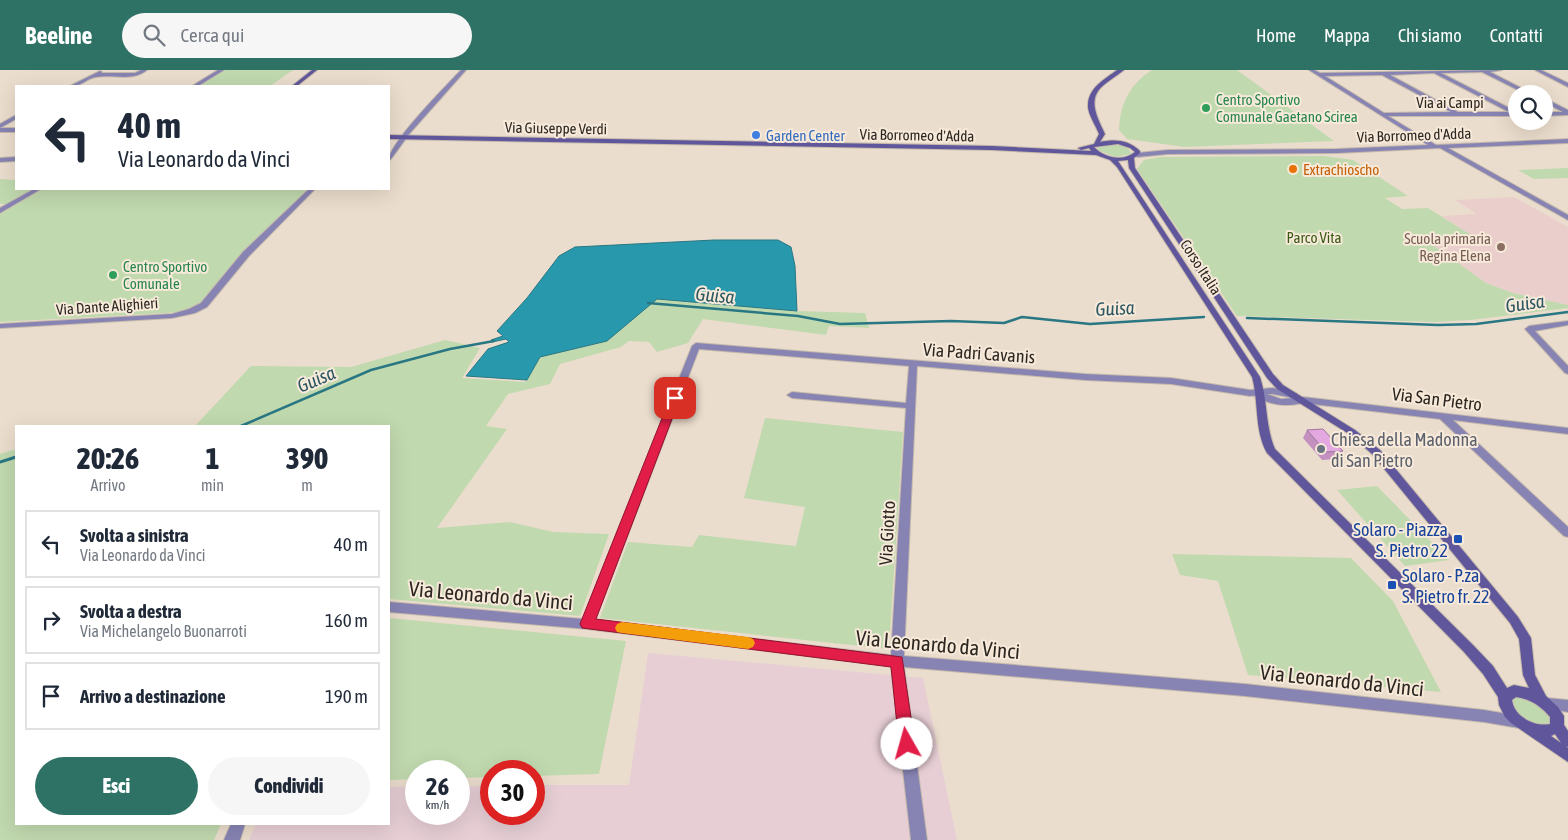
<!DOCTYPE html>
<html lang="it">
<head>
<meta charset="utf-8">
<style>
  :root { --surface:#fff; --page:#f6f6f7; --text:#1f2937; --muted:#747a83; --line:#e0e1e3; --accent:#2e7265 }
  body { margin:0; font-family:"Asap Condensed",sans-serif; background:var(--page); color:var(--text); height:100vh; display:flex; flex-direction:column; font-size:19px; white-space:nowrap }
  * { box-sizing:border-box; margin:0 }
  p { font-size:16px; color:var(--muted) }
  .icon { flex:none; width:28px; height:28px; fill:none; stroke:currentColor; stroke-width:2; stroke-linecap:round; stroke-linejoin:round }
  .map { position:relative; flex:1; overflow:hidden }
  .side { position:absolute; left:15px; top:355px; width:375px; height:400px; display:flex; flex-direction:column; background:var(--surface); border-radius:0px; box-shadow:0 5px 20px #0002 }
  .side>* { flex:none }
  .banner { position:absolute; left:15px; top:15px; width:375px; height:105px; border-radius:0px; box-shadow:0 5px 20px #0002; background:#fff; color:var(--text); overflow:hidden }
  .controls { position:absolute; left:1508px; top:15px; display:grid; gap:10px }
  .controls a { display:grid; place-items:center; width:45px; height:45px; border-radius:50%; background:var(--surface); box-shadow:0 5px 20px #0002; font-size:25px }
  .speed { position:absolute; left:405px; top:690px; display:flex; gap:10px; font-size:25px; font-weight:700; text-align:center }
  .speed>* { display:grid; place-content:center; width:65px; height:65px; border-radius:50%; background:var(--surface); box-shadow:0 5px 20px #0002; line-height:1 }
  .speed small { font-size:12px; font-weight:400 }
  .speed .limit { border:8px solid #d22; background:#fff; color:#111 }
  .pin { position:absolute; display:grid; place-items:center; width:42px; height:42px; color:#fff; margin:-21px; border-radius:10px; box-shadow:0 2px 8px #0006 }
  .me { position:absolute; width:55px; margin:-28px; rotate:353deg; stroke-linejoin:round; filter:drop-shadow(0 0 4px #0008) }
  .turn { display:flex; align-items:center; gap:18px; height:105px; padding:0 20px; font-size:22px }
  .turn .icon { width:65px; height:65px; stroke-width:2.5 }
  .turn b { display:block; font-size:35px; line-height:42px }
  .eta { display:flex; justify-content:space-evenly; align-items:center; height:85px; text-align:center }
  .eta b { font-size:30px; font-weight:800; line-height:35px }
  .button { display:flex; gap:10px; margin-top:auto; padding:10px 20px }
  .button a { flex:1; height:58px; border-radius:30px; background:var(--accent); color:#fff; font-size:20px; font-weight:800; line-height:58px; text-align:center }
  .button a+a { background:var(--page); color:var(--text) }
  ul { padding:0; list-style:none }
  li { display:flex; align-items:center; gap:15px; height:68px; margin:0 10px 8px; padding:0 10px; border:2px solid var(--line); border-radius:0px }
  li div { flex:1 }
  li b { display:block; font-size:19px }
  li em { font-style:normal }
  header { display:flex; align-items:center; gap:30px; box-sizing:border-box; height:70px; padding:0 25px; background:var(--accent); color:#fff }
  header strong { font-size:24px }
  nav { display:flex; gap:28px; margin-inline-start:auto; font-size:18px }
  .search { width:350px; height:45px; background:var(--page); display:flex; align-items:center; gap:12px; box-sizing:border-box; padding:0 18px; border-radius:28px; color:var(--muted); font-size:19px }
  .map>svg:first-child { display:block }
  .industrial { fill:#e7ced5 }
  .education { fill:#e9cecb }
  .green { fill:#c1d9af }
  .water { fill:#2899ad; stroke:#297783 }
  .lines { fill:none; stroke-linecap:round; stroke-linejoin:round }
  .stream-far1 { stroke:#297783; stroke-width:2.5 }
  .stream { stroke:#297783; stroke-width:3 }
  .street-casing { stroke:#c5b9ab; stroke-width:2 }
  .secondary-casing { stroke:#c5b9ab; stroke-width:2 }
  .street { fill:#8784b4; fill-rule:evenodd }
  .secondary { fill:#5f569c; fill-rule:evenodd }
  .wall { fill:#c390c0 }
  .building { fill:#e3a8df; stroke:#9f769c }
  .route { fill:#e11d48; stroke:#92132f }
  .slow { fill:#f59e0b }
  .leisure-dot { fill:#2e9e5b; stroke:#f8eada; stroke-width:2 }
  .shop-dot { fill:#3f7fe0; stroke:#f8eada; stroke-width:2 }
  .food-dot { fill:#e8710a; stroke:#f8eada; stroke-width:2 }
  .education-dot { fill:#8d6e63; stroke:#f8eada; stroke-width:2 }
  .worship-dot { fill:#6b7280; stroke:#f8eada; stroke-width:2 }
  .transit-dot { fill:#1a4fb4; stroke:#f8eada; stroke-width:2 }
  .labels { text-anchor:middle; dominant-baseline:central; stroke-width:4; stroke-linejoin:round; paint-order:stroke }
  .far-leisure-label { font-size:15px; fill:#27864d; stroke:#f8eada; text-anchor:start }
  .far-street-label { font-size:15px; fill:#2c2721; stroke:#f8eada }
  .far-shop-label { font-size:15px; fill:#366cbe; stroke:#f8eada; text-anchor:start }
  .far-food-label { font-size:15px; fill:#c56008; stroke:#f8eada; text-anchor:start }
  .far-park-label { font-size:15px; fill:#395a14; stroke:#f8eada }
  .far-education-label { font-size:15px; fill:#785e54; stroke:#f8eada; text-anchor:end }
  .street-label { font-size:18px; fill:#2c2721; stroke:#f8eada }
  .worship-label { font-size:18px; fill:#5b616d; stroke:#f8eada; text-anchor:start }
  .transit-label { font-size:18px; fill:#164399; stroke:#f8eada; text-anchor:end }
  .water-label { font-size:19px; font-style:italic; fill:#2a5761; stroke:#f8eada }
  .near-street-label { font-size:21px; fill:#2c2721; stroke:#f8eada }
</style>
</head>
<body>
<header>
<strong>Beeline</strong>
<div class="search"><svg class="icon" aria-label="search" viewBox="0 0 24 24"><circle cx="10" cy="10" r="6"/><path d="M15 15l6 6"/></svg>Cerca qui</div>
<nav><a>Home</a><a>Mappa</a><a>Chi siamo</a><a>Contatti</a></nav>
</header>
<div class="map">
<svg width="1568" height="770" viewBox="0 0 1568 770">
  <rect width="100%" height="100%" fill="#ebddcd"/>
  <polygon class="industrial" points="648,583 923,608 957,770 249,770 256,754 389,754 389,717 416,716 416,744 459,744 459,716 491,716 491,744 534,744 534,715 629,715"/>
  <polygon class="education" points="1514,127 1568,157 1568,235 1513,223 1486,213 1422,168 1470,165 1442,146 1477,144 1455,130"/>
  <g class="green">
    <polygon points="224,0 293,0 270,16 196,16"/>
    <path d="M 1152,0 L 1237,0 L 1334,71 L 1185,77 L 1127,69 L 1119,60 C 1120,33 1130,14 1152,0 Z"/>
    <polygon points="1111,74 1127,77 1132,84 1115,87 1098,80 1098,76"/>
    <polygon points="1324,86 1353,90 1408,126 1385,128 1402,139 1428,138 1471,165 1423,168 1486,213 1513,223 1568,235 1568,238 1471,250 1435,252 1237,246 1137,99 1144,90 1160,87"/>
    <polygon points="1568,98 1568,108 1534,109 1518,100"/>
    <polygon points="0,109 16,110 16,119 33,119 7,134 0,134"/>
    <polygon points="42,119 309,119 241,185 202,234 183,242 0,252 0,144"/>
    <polygon points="656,229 797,241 865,243 869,258 829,256 826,265 703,249 688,273 657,282 649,272 629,271 621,277 560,294 550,314 508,324 486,356 507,359 437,458 510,452 553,462 609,464 580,546 389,529 389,356 195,356 251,296 351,297 445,270 480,278 462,308 525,312 540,287 607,271"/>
    <polygon points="765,348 903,362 889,579 600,548 628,472 692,477 699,465 796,476 805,437 744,428"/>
    <polygon points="16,379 16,754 221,754 214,770 0,770 0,384"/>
    <polygon points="1377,416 1449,490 1405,496 1337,420"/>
    <polygon points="1172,484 1351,488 1393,531 1441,622 1248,605 1218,511 1180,505"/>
    <polygon points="389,548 626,571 599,704 534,706 534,701 491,701 491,707 459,708 459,701 416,701 416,709 389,710"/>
    <path d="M 1517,626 C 1530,626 1545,638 1551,649 C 1547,662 1526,652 1519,646 C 1515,643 1513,636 1511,631 Z"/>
  </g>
  <polygon class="water" points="714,170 778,170 791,177 795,196 797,241 657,229 607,271 540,287 527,310 466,306 488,279 509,272 506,269 492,272 491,270 503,266 497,261 527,228 559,186 575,177"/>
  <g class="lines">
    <g class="stream-far1">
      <polyline points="648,233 798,246 840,254 951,251 1004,253 1022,247 1090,254 1204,247"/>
      <polyline points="1247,248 1438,255 1476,254 1568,242"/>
      <polyline points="241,356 371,300 450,279 494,271"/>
    </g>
    <polyline class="stream" points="0,392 16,387"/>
    <defs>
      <g id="street">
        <path d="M 141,0 L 147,0 C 132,12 114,4 96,7 C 87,8 81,17 70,16 L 100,1 L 102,2 L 101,3 L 135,3 Z"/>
        <polygon points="218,0 224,0 198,16 192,16"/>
        <path d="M 461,0 L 466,0 L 410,63 L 391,89 L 389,90 C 389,73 447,15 461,0 Z"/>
        <path d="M 1309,0 L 1314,0 L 1320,3 L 1502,0 L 1490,2 L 1533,24 L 1526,24 L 1482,2 L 1441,3 L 1515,41 L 1516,46 L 1388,46 L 1436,75 L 1568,69 L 1568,73 L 1448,78 L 1568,145 L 1568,150 L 1440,78 L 1337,83 L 1168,84 L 1137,87 L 1134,85 L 1137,83 L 1168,80 L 1337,79 L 1428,75 ZM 1434,3 L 1509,42 L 1458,42 L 1390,5 ZM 1382,5 L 1451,42 L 1384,43 L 1325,6 Z"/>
        <polygon points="1535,0 1541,0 1568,13 1568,17"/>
        <polygon points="1544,28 1568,40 1568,45 1544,46 1544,42 1563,42 1544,32"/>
        <polygon points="16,45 16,49 0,58 0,54"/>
        <rect x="0" y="58" width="16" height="4"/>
        <polygon points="16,87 16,91 0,92 0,88"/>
        <polygon points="34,119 41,119 0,143 0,138"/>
        <polygon points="309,119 315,119 249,186 207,237 195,243 172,248 0,258 0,254 172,244 189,239 201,233 243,182"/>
        <polygon points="1568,251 1568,255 1535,261 1568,296 1568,304 1565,303 1525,259 1529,256"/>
        <path d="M 696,273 L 1085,304 L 1171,308 L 1250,320 L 1273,318 L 1296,323 L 1298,325 L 1293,328 L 1273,324 L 1267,324 L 1281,329 L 1303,327 L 1568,358 L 1568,364 L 1453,350 L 1568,457 L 1568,467 L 1564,466 L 1440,349 L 1303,333 C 1290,336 1278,336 1265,331 C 1259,328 1257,325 1250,326 L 1171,314 L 1085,310 L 917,296 L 904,586 L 1245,614 L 1484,640 L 1519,646 L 1524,648 L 1526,652 L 1524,656 L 1519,658 L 1484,652 L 1245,626 L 904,597 L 927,770 L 911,770 L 891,596 L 587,559 L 389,542 L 389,532 L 583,549 L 692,276 ZM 699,279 L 909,296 L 906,333 L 792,322 L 787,325 L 792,328 L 906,338 L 891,585 L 595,550 Z"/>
        <polygon points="1547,628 1568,630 1568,642 1542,638 1540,634 1542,630"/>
        <polygon points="231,754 245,754 240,770 224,770"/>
      </g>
      <g id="secondary">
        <polygon points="312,0 317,0 297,16 292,16"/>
        <path d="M 1117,0 L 1124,0 C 1118,5 1111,9 1105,14 C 1086,28 1097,47 1105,64 L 1100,72 C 1116,69 1128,70 1140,81 L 1140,83 L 1134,88 L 1135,98 L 1273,304 L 1283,315 L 1355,360 L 1380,380 L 1518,547 L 1531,568 L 1535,605 L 1546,626 L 1558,637 L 1564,646 L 1564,655 L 1568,661 L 1568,677 L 1566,676 L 1568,678 L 1568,692 L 1511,653 L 1505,647 L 1499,635 L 1498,627 L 1483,604 L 1464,582 L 1267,383 C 1254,360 1259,332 1252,307 L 1117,97 L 1110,90 L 1096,85 L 992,80 L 389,69 L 389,65 L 992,76 L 1091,81 L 1089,78 L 1081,80 L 1078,78 L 1094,74 L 1099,64 C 1096,56 1087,43 1088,35 C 1088,18 1105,9 1117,0 ZM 1118,74 L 1130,78 L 1135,82 C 1123,92 1104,88 1094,77 ZM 1128,90 L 1129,98 L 1267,308 L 1277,319 L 1349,364 L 1372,384 L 1510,553 L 1519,569 L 1523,605 L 1529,618 L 1514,615 L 1507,618 L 1493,596 L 1472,574 L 1275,379 C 1265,356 1268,331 1260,307 L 1118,91 ZM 1516,627 C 1530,629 1541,636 1550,647 L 1550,654 C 1535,657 1514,647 1512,630 ZM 1555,664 L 1561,673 L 1551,666 Z"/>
      </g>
    </defs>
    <use href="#street" class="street-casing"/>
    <use href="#secondary" class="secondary-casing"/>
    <use href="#street" class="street"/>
    <use href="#secondary" class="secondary"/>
  </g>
  <polygon class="wall" points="1307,360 1343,381 1338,389 1322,390 1303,368"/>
  <polygon class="building" points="1323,359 1343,381 1326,382 1307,360"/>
  <polygon class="route" points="675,325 680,328 596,549 902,587 915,674 913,679 907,681 902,679 899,674 891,597 582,558 580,554 670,328"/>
  <polygon class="slow" points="622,552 748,567 753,569 755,573 753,577 748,579 622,563 617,562 615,558 617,554"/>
  <g class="leisure-dot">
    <circle cx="1206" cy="38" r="5"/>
    <circle cx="113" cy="205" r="5"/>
  </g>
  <circle class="shop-dot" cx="756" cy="65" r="5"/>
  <circle class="food-dot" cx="1293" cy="99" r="5"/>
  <circle class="education-dot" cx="1501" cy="177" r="5"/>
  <circle class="worship-dot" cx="1321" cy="379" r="5"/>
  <g class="transit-dot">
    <rect x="1453" y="464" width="10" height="10" rx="2.5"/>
    <rect x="1387" y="510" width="10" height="10" rx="2.5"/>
  </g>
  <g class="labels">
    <g class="far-leisure-label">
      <text x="1216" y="29">Centro Sportivo<tspan x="1216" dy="17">Comunale Gaetano Scirea</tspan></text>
      <text x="123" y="196">Centro Sportivo<tspan x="123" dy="17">Comunale</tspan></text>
    </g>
    <g class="far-street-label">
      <text x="1450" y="32">Via ai Campi</text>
      <text transform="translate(556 58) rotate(1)">Via Giuseppe Verdi</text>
      <text transform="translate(917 65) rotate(1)">Via Borromeo d'Adda</text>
      <text transform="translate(1414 65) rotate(-2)">Via Borromeo d'Adda</text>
      <text transform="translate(1201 197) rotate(57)">Corso Italia</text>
      <text transform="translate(107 236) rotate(-4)">Via Dante Alighieri</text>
    </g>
    <g class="far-shop-label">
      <text x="766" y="65">Garden Center</text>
    </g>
    <g class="far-food-label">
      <text x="1303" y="99">Extrachioscho</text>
    </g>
    <g class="far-park-label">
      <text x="1314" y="167">Parco Vita</text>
    </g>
    <g class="far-education-label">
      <text x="1491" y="168">Scuola primaria<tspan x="1491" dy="17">Regina Elena</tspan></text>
    </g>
    <g class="street-label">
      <text transform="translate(979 283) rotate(4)">Via Padri Cavanis</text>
      <text transform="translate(1437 329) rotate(7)">Via San Pietro</text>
      <text transform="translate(887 463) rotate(-87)">Via Giotto</text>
    </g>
    <g class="worship-label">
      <text x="1331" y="369">Chiesa della Madonna<tspan x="1331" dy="21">di San Pietro</tspan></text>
    </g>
    <g class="transit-label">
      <text x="1448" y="459">Solaro - Piazza<tspan x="1448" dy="21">S. Pietro 22</tspan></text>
      <text x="1402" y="505" text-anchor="start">Solaro - P.za<tspan x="1402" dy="21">S. Pietro fr. 22</tspan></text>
    </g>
    <g class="water-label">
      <text transform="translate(715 225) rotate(5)">Guisa</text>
      <text transform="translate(1525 233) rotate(-8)">Guisa</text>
      <text transform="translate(1115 238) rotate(-3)">Guisa</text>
      <text transform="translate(316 309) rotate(-23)">Guisa</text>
    </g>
    <g class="near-street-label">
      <text transform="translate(491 525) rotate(5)">Via Leonardo da Vinci</text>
      <text transform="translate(938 574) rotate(5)">Via Leonardo da Vinci</text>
      <text transform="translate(1342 610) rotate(6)">Via Leonardo da Vinci</text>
    </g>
  </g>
</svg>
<div class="controls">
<a><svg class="icon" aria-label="search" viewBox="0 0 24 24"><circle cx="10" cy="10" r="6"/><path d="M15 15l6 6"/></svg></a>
</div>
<div class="speed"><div>26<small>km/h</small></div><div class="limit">30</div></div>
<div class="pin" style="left:675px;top:328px;background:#d93025"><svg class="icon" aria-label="arrive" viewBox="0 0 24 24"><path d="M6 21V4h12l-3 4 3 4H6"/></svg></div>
<svg class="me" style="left:907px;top:674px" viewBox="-20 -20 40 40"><circle r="19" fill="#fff"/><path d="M0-13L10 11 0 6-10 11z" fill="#e11d48"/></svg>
<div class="banner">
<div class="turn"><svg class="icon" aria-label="left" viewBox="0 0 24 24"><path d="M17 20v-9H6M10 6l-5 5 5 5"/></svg><div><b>40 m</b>Via Leonardo da Vinci</div></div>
</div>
<section class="side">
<div class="eta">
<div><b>20:26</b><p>Arrivo</p></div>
<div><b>1</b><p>min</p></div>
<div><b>390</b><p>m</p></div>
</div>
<ul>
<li><svg class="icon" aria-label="left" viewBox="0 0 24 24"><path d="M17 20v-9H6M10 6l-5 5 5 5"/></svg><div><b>Svolta a sinistra</b><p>Via Leonardo da Vinci</p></div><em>40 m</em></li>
<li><svg class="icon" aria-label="right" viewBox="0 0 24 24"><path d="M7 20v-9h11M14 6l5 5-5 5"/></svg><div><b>Svolta a destra</b><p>Via Michelangelo Buonarroti</p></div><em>160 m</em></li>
<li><svg class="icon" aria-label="arrive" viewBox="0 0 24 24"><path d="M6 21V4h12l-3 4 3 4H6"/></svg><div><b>Arrivo a destinazione</b></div><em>190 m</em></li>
</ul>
<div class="button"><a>Esci</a><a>Condividi</a></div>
</section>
</div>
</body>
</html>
